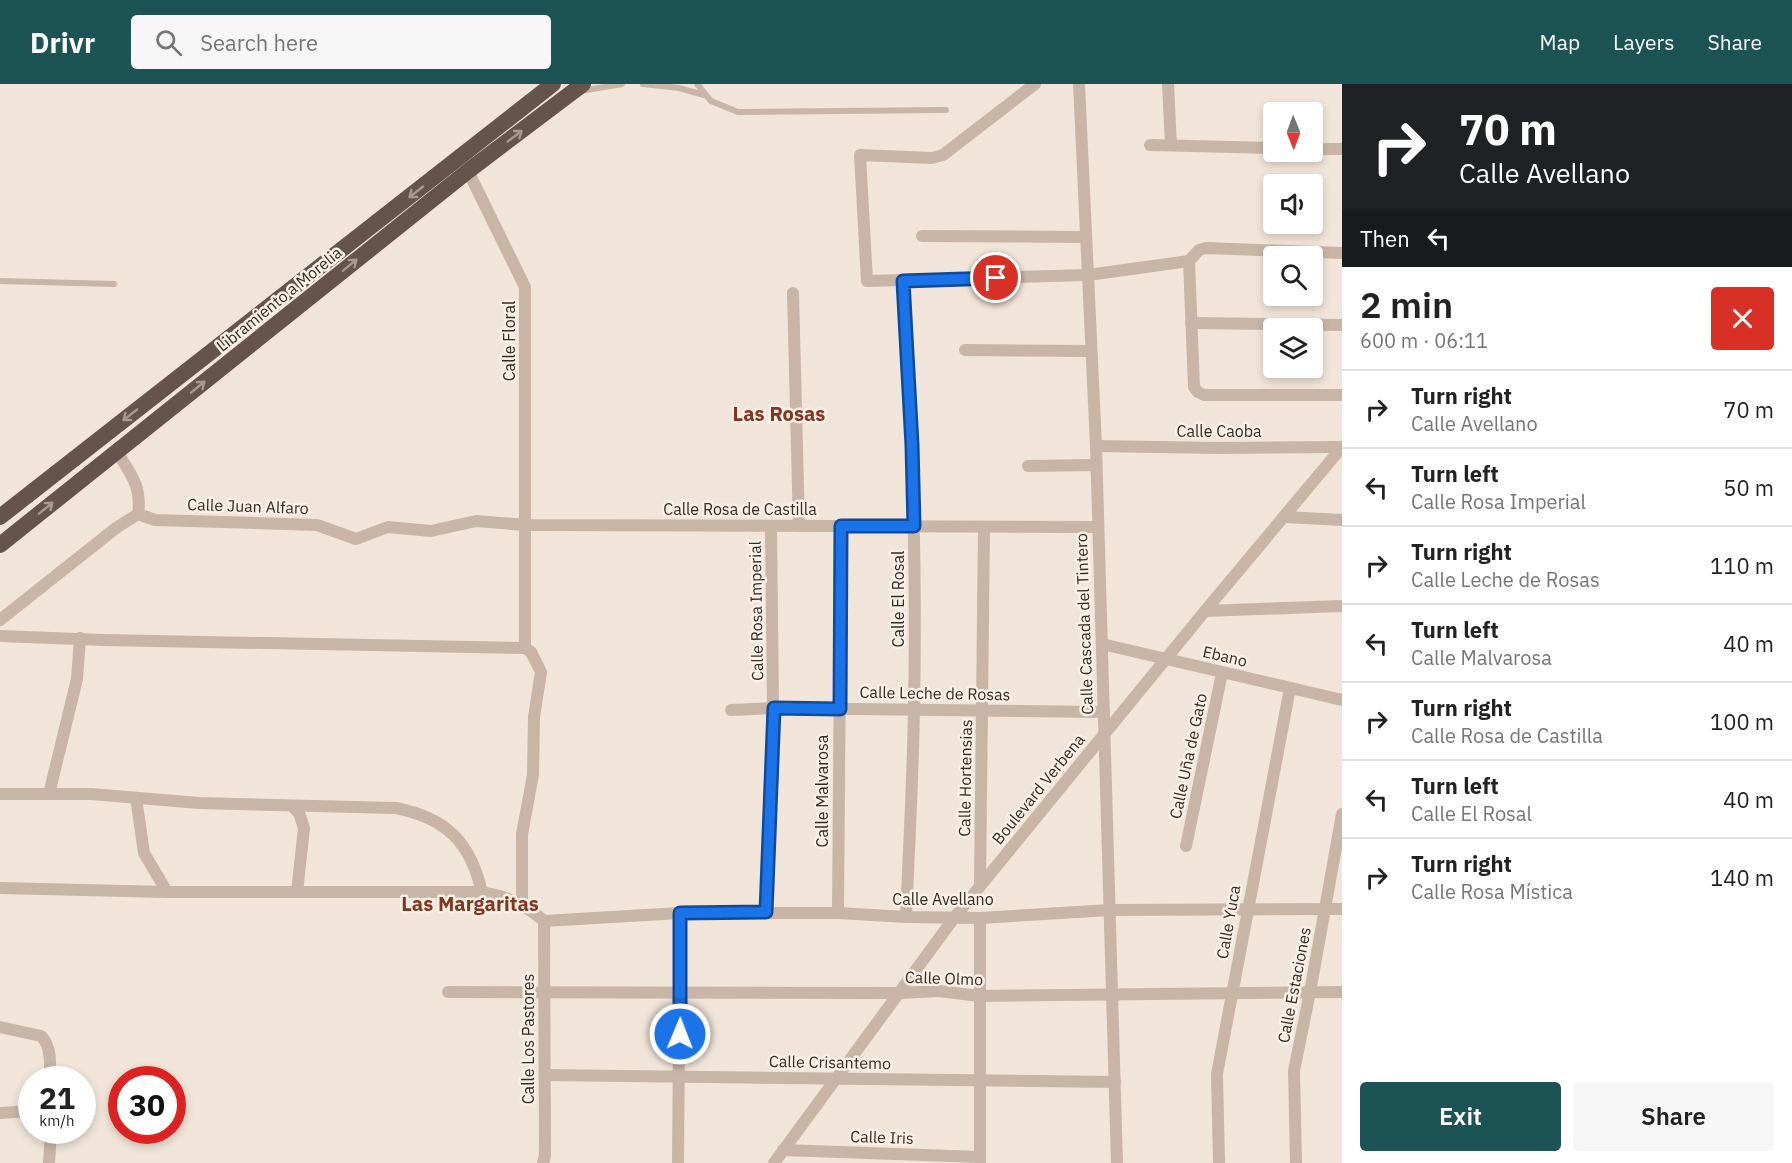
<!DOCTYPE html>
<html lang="en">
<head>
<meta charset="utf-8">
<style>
  :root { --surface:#fff; --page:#f6f6f6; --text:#222; --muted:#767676; --line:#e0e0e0; --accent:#1c5456 }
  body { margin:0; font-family:"IBM Plex Sans",sans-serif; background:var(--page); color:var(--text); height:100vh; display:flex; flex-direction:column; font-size:22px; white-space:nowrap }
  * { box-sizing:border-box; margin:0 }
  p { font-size:20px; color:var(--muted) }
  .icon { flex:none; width:33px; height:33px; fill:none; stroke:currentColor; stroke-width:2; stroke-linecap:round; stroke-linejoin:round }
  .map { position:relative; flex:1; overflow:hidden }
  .panel { display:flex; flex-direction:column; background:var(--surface); width:450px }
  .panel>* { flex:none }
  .guide { background:#202124; color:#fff; overflow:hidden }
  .needle { width:39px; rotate:179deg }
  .fabs { position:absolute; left:1263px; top:18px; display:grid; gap:12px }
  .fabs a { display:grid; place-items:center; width:60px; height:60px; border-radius:6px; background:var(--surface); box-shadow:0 3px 9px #0003; font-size:30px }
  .speed { position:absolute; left:18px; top:982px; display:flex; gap:12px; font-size:30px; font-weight:700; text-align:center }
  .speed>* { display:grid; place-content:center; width:78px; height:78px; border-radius:50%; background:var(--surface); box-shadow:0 3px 9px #0003; line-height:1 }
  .speed small { font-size:15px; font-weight:400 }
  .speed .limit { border:9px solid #d22; background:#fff; color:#111 }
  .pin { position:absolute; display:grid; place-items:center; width:51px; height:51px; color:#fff; margin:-26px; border:3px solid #fff; border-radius:50%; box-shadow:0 2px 6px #0007 }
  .me { position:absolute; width:66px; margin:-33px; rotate:1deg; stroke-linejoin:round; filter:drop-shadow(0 0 4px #0008) }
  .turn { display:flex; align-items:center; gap:21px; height:126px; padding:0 18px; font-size:27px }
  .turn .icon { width:78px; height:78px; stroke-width:2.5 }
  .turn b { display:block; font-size:42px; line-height:51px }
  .then { display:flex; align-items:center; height:57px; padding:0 18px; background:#0003; gap:12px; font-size:22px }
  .round { display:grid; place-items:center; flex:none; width:63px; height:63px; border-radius:6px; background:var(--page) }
  .summary { display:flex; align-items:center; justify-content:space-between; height:102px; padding:0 18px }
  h1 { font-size:36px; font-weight:600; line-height:45px }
  .primary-button { display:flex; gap:12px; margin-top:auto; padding:12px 18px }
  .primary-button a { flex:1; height:69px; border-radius:6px; background:var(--accent); color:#fff; font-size:24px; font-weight:600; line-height:69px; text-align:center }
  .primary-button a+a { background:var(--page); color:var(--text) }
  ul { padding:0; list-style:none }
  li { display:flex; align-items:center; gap:18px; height:78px; padding:0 18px; border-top:2px solid var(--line) }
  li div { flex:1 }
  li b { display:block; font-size:22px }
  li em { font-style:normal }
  header { display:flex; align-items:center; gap:36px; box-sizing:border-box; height:84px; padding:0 30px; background:var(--accent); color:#fff }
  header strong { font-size:28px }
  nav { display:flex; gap:33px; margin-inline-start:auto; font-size:21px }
  .search { width:420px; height:54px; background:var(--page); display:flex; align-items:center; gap:15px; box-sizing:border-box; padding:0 21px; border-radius:6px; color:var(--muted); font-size:22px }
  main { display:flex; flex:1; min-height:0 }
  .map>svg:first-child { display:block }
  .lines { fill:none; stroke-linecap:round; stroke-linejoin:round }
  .service { stroke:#c9b5a6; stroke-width:6 }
  .minor { stroke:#c9b5a6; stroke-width:12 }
  .trunk { stroke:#66534b; stroke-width:16 }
  .oneway { stroke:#a89a91 }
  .route-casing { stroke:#114b97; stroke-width:15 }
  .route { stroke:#1a73e8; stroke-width:10 }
  .labels { text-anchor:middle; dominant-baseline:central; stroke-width:5; stroke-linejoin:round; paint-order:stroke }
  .street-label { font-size:16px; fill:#352b27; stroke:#f9f0e6 }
  .quarter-label { font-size:20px; font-weight:bold; fill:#843520; stroke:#f9f0e6 }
</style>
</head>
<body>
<header>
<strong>Drivr</strong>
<div class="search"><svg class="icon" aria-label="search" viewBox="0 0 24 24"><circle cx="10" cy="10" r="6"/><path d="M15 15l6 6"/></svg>Search here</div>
<nav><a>Map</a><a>Layers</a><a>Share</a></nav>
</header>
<main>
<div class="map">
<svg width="1342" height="1079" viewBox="0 0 1342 1079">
  <rect width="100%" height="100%" fill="#f1e5d9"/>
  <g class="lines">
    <g class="service">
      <polyline points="643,0 679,4 704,11"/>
      <polyline points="697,0 711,17 738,28 946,26"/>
      <polyline points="581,7 622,0"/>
      <polyline points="0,197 114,200"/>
    </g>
    <g class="minor">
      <polyline points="1035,0 943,71 932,74 860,71 867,197 1088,191 1189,177"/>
      <polyline points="1079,0 1096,362 1117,1079"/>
      <polyline points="1168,0 1171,61"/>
      <polyline points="1150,61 1274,64"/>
      <polyline points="1312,65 1342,65"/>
      <polyline points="468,87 525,203 525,564 531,568 541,588 534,633 533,691 522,750 522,820"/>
      <polyline points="922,152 1086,153"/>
      <polyline points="1189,177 1194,303 1198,308 1204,311 1342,311"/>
      <polyline points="1189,177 1199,166 1206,164 1342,169"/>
      <path d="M 903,197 C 912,339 917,481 914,624 C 913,693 909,763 906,833"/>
      <polyline points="793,209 799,442"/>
      <polyline points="1191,239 1342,241"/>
      <polyline points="965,266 1091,267"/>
      <polyline points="1096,362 1219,364 1342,363"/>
      <path d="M 117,368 C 131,390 142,403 138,430"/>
      <polyline points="1028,382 1096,381"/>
      <polyline points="1285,433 1342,436"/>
      <polyline points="1205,527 1342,522"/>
      <polyline points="0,536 116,444 138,430 155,436 317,441 356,455 388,443 431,447 476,437 525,441 1098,443"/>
      <polyline points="0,552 103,556 525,564"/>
      <polyline points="1102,560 1342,616"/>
      <polyline points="731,626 773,624 1104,628"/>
      <path d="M 0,710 L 91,710 L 199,719 L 396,724 C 446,734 471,758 482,809"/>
      <polyline points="49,710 77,595 80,554"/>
      <polyline points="136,714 144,769 167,808"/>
      <polyline points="292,722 299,729 304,744 297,808"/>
      <polyline points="1186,762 1222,589"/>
      <polyline points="980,802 984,443"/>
      <path d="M 0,804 L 167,808 L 479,808 C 505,811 525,820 544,837"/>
      <polyline points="766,828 773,624 771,442"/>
      <polyline points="838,829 841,442"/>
      <polyline points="980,834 980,1079"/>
      <polyline points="544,837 680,829 838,829 906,833 980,834 1110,826 1342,825"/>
      <polyline points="448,908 900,909 939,907 979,912 1342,908"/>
      <path d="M 0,943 L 41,952 C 52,962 50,982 50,996"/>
      <polyline points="545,991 1115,998"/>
      <polyline points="0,1029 32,1027"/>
      <polyline points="783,1066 980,1073"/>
      <polyline points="49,1079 51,1047"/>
      <polyline points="543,1079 545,1072 544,837"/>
      <polyline points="678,1079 680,829"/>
      <polyline points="774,1079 954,834 1205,527 1342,363"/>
      <polyline points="1219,1079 1217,990 1290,604"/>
      <polyline points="1296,1079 1294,987 1310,908 1342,730"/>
    </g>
    <g class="trunk">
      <polyline points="0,433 553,0"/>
      <polyline points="0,461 468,87 583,0"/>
    </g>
  </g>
  <defs><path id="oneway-shaft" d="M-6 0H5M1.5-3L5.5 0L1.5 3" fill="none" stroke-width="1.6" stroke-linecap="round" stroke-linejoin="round" transform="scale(1.5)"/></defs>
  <g class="oneway">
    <use href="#oneway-shaft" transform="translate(515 52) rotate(-37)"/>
    <use href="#oneway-shaft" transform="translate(416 108) rotate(142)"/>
    <use href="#oneway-shaft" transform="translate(350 181) rotate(-39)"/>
    <use href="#oneway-shaft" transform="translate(198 303) rotate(-39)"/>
    <use href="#oneway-shaft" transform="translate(130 331) rotate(142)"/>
    <use href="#oneway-shaft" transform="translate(46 424) rotate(-39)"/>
  </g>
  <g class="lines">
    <defs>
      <polyline id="route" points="680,950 680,829 766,828 774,624 840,625 841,442 914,442 912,361 903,197 996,194"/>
    </defs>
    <use href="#route" class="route-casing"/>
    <use href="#route" class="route"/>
  </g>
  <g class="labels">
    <g class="street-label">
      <text transform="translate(279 215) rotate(-39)">Libramiento a Morelia</text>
      <text transform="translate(509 257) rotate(-90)">Calle Floral</text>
      <text x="1219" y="347">Calle Caoba</text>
      <text transform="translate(248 422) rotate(2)">Calle Juan Alfaro</text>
      <text x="740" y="425">Calle Rosa de Castilla</text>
      <text transform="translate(898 515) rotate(-90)">Calle El Rosal</text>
      <text transform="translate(756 527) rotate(-91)">Calle Rosa Imperial</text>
      <text transform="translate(1084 540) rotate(-92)">Calle Cascada del Tintero</text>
      <text transform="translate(1225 572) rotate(13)">Ebano</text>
      <text transform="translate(935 609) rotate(1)">Calle Leche de Rosas</text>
      <text transform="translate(1188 672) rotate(-78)">Calle Uña de Gato</text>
      <text transform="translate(965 694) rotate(-89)">Calle Hortensias</text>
      <text transform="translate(1038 705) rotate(-51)">Boulevard Verbena</text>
      <text transform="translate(822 707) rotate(-90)">Calle Malvarosa</text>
      <text x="943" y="815">Calle Avellano</text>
      <text transform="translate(1228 838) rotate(-80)">Calle Yuca</text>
      <text transform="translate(944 894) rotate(2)">Calle Olmo</text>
      <text transform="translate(1294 901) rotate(-79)">Calle Estaciones</text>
      <text transform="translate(528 955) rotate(-90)">Calle Los Pastores</text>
      <text transform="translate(830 978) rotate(1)">Calle Crisantemo</text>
      <text transform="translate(882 1053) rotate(2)">Calle Iris</text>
    </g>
    <g class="quarter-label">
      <text x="779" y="329">Las Rosas</text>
      <text x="470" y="819">Las Margaritas</text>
    </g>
  </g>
</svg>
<div class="fabs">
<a><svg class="needle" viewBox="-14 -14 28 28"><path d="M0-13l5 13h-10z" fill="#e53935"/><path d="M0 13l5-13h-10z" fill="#767676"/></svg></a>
<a><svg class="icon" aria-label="sound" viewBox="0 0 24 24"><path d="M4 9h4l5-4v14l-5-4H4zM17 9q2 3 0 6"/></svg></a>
<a><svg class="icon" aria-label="search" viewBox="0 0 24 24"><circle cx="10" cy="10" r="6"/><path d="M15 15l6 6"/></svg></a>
<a><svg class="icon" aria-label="layers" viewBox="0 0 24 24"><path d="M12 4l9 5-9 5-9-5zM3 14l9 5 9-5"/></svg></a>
</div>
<div class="speed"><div>21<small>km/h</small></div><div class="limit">30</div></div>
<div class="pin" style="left:996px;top:194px;background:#d93025"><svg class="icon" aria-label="arrive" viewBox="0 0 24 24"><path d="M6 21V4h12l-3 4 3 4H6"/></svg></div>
<svg class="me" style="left:680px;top:950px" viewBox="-20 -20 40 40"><circle r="17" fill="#1a73e8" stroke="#fff" stroke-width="3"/><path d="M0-11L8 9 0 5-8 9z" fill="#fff"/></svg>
</div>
<section class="panel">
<div class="guide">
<div class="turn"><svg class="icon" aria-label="right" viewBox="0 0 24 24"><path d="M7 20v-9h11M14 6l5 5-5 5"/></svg><div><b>70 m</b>Calle Avellano</div></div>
<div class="then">Then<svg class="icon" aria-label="left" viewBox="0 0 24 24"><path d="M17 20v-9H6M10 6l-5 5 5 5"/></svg></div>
</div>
<div class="summary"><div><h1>2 min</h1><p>600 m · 06:11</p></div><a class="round" style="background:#d93025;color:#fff"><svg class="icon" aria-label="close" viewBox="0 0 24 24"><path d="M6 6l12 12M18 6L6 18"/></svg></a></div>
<ul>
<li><svg class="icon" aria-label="right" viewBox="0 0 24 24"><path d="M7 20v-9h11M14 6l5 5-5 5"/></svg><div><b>Turn right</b><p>Calle Avellano</p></div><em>70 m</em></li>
<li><svg class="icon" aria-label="left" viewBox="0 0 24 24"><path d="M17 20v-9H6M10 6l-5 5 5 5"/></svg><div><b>Turn left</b><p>Calle Rosa Imperial</p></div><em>50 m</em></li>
<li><svg class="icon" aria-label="right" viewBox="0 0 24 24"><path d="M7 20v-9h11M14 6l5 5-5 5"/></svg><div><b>Turn right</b><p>Calle Leche de Rosas</p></div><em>110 m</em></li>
<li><svg class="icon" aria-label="left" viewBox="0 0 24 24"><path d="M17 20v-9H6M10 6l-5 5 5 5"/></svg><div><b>Turn left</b><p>Calle Malvarosa</p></div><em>40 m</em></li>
<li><svg class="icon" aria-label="right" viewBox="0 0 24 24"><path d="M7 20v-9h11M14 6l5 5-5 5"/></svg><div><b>Turn right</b><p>Calle Rosa de Castilla</p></div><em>100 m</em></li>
<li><svg class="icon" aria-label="left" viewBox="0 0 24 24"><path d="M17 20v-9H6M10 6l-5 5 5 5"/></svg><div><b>Turn left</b><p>Calle El Rosal</p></div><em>40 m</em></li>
<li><svg class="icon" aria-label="right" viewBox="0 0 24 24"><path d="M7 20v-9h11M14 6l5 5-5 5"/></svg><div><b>Turn right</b><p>Calle Rosa Mística</p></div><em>140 m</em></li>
</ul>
<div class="primary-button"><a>Exit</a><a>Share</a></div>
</section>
</main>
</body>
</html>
